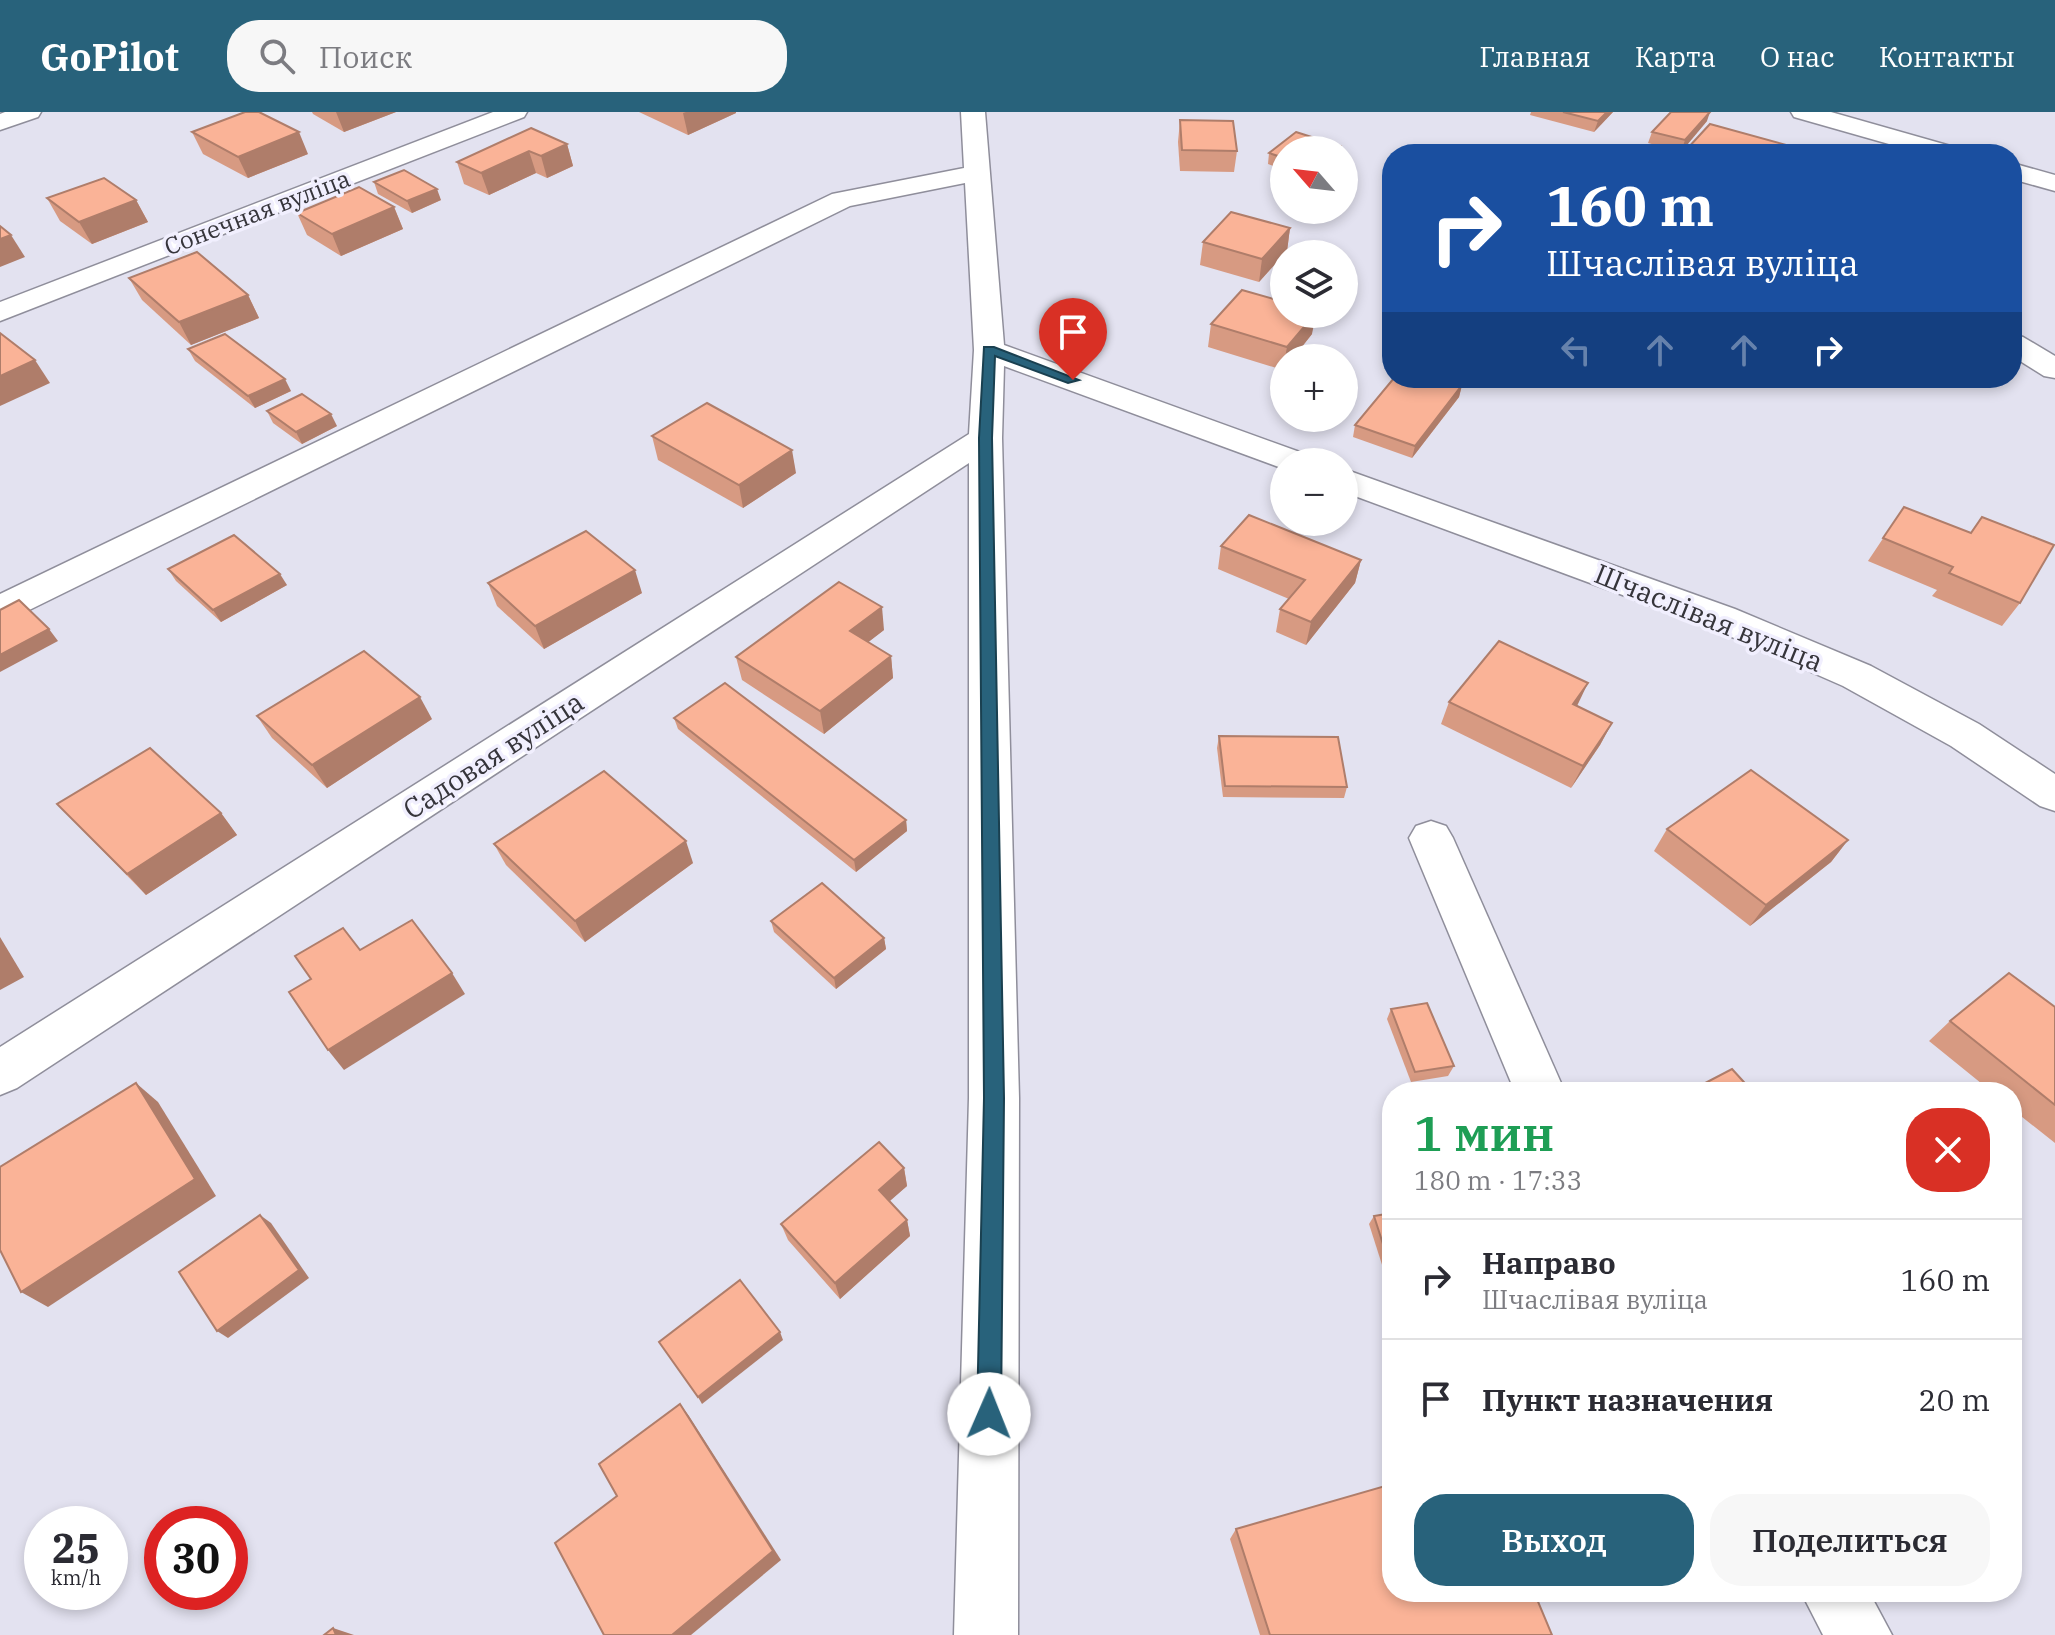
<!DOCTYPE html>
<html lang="ru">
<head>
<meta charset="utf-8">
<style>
  :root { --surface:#fff; --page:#f7f7f7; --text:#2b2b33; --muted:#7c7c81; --line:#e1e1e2; --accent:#28627b }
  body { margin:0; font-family:"IBM Plex Serif",serif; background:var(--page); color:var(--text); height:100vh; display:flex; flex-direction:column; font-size:30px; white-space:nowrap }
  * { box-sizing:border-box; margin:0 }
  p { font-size:26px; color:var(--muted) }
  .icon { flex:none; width:44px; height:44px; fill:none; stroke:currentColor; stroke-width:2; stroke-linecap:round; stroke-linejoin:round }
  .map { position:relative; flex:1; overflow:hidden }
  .details { position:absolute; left:1382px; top:970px; width:640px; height:520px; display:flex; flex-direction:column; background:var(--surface); border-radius:32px; box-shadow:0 4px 12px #0003 }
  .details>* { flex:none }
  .banner { position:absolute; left:1382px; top:32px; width:640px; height:244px; border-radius:32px; box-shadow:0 4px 12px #0003; background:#1a4fa0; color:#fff; overflow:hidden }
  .needle { width:52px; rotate:298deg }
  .controls { position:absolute; left:1270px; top:24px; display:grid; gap:16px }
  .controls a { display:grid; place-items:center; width:88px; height:88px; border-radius:50%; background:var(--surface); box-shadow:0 4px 12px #0003; font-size:40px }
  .speed { position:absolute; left:24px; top:1394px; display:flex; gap:16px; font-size:40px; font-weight:700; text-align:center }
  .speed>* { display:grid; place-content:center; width:104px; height:104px; border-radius:50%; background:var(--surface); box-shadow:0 4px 12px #0003; line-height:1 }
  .speed small { font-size:20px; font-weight:400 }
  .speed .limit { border:12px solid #d22; background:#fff; color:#111 }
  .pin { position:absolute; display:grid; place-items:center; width:68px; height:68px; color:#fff; margin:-82px -34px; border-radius:50% 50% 50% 0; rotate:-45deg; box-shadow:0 0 8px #0007 }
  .pin .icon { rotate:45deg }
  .me { position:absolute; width:88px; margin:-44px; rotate:1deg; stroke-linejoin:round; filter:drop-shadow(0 0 6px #0008) }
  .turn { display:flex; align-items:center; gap:28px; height:168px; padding:0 32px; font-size:36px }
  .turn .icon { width:104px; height:104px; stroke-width:2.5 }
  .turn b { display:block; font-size:56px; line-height:68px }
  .lanes { display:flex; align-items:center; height:76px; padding:0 32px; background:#0003; justify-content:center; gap:40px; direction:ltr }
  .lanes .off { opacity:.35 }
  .round { display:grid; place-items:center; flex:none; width:84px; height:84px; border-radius:32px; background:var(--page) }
  .overview { display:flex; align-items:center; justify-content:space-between; height:136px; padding:0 32px }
  h1 { font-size:48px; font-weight:600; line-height:60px; color:#1e9e55 }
  .action { display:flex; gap:16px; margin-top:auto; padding:16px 32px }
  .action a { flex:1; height:92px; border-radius:32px; background:var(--accent); color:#fff; font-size:32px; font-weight:600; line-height:92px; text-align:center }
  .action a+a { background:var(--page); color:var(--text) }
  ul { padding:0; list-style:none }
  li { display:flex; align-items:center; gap:24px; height:120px; padding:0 32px; border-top:2px solid var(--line) }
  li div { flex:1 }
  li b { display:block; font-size:30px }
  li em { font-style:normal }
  header { display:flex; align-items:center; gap:48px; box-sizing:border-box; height:112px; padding:0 40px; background:var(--accent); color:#fff }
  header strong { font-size:38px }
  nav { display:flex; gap:44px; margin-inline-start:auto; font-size:28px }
  .search { width:560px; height:72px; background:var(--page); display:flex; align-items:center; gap:20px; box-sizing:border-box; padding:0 28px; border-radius:32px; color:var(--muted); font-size:30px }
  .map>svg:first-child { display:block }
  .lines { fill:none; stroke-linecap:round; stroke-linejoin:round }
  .minor-casing { stroke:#8f8e9b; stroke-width:3 }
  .minor { fill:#fff; fill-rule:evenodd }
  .wall { fill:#d79a82 }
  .shaded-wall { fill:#af7d6a }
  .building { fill:#fab397; stroke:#af7d6a; stroke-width:2 }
  .route { fill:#28627b; stroke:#1a4050; stroke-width:2 }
  .labels { text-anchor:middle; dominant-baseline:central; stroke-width:7; stroke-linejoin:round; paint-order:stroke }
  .far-street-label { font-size:24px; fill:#36353b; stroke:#f1effe }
  .street-label { font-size:28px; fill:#36353b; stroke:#f1effe }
</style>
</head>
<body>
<header>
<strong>GoPilot</strong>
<div class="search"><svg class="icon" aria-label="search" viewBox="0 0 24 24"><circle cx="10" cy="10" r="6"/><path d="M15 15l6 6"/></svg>Поиск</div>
<nav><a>Главная</a><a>Карта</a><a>О нас</a><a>Контакты</a></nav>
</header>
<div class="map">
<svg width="2055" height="1523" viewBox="0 0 2055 1523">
  <rect width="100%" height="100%" fill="#e3e2f0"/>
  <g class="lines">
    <defs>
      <g id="minor">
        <polygon points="5,0 41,0 38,5 0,18 0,2"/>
        <polygon points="493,0 527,0 524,5 0,209 0,190"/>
        <polygon points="961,0 985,0 1004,233 1308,343 1313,350 1284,350 1284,357 1004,254 1002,326 1019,986 1018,1523 954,1523 969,986 969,351 17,976 0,983 0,935 969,322 974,238 965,71 850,94 13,506 0,510 0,482 832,82 964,56"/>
        <polygon points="1791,0 1831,0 1961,37 1965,42 1924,42 1794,5"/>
        <polygon points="2012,51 2055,63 2055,79 2012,67"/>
        <polygon points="2012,222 2023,225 2055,244 2055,266 2044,264 2012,244"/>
        <polygon points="1344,357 1735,497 1871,554 1979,612 2055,662 2055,699 2040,694 1951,634 1843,574 1709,515 1344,380"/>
        <polygon points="1431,709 1446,714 1453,726 1565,980 1515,980 1409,726 1416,714"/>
        <polygon points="1801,1480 1869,1480 1892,1523 1823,1523"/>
      </g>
    </defs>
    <use href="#minor" class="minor-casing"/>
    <use href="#minor" class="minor"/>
  </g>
  <g class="wall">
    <polygon points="312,0 396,0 344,20 313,2"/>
    <polygon points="639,0 736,0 736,1 688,23"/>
    <polygon points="1531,0 1613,0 1594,20 1530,3"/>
    <polygon points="1180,8 1237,39 1234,60 1180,59 1178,30"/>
    <polygon points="1707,9 1681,40 1648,31 1652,20"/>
    <polygon points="192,20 308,42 248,66 203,42"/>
    <polygon points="567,32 573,54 547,66 536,61 489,83 464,72 457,50"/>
    <polygon points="1284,38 1284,58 1268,52 1269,41"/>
    <polygon points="1686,38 1787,42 1684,42"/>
    <polygon points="374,70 441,88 412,101 378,82"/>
    <polygon points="47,86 136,88 148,110 92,132 60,109"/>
    <polygon points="1392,89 1392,106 1386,104 1389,93"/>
    <polygon points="394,95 403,117 341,144 307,123 297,101"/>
    <polygon points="1290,116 1287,139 1259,170 1200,153 1203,130"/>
    <polygon points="129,166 248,183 259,206 191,233 142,188"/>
    <polygon points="1211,212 1312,222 1293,246 1284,246 1283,258 1208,235"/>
    <polygon points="188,237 291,279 255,296 195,249"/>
    <polygon points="1462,273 1459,285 1412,346 1353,325 1355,313"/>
    <polygon points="267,299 337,314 302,332 273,311"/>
    <polygon points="652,324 796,361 743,396 658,348"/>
    <polygon points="1904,395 1970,421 1982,405 2020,491 2002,514 1932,484 1937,478 1868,449"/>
    <polygon points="1221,434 1361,448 1355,471 1306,533 1276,520 1280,497 1289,487 1218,457"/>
    <polygon points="168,457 287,473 221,510 176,469"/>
    <polygon points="488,471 642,481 544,537 497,494"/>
    <polygon points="884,518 868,530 891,544 893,566 824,622 742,568 736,545"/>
    <polygon points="1449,590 1577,594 1612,611 1600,633 1571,676 1441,612"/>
    <polygon points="257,604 432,607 327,676 272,626"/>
    <polygon points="674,606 906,708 907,719 856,760 678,617"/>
    <polygon points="1219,624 1347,675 1344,686 1223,685 1217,636"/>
    <polygon points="57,692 221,701 237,723 146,783"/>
    <polygon points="1667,717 1848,728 1831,750 1750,814 1654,739"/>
    <polygon points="494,732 693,751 585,830 506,753"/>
    <polygon points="771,809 884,826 886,837 836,877 774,820"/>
    <polygon points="2054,895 2055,895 2055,1031 2012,997 2012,980 1992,980 1929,929 1950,909"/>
    <polygon points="1391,897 1454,954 1448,964 1411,970 1387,907"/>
    <polygon points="904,1056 907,1074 889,1089 907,1108 910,1124 840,1187 788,1128 781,1112"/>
    <polygon points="1392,1101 1392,1184 1369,1112 1374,1104"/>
    <polygon points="1236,1417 1552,1523 1260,1523 1230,1427"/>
  </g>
  <g class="shaded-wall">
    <polygon points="336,0 396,0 344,20"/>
    <polygon points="686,0 736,0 736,1 688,23 683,1"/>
    <polygon points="1607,0 1613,0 1594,20 1598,9"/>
    <polygon points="1710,0 1707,9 1681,40 1685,28"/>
    <polygon points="299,20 308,42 248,66 238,45"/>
    <polygon points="567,32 573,54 547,66 541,44"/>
    <polygon points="529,39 536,61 489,83 481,61"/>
    <polygon points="437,77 441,88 412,101 407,89"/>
    <polygon points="136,88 148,110 92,132 79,110"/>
    <polygon points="394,95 403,117 341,144 332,122"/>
    <polygon points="1290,116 1287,139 1259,170 1262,147"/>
    <polygon points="11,123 25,145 0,155 0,127"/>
    <polygon points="248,183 259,206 191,233 179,210"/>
    <polygon points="1315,202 1316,202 1312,222 1293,246 1285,246 1287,235"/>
    <polygon points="35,248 50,271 0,294 0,264"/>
    <polygon points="285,267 291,279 255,296 248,284"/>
    <polygon points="1462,273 1459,285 1412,346 1415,334"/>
    <polygon points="331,302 337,314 302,332 296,320"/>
    <polygon points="792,338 796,361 743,396 739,373"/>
    <polygon points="1361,448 1355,471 1306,533 1311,510"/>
    <polygon points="635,458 642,481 544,537 535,514"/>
    <polygon points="280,462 287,473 221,510 213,498"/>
    <polygon points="882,495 884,518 853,542 850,519"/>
    <polygon points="49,517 58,529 0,560 0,543"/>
    <polygon points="891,544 893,566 824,622 820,599"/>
    <polygon points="1588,571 1577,594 1563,615 1573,592"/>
    <polygon points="420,585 432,607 327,676 312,653"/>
    <polygon points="1612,611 1600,633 1571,676 1583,654"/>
    <polygon points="221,701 237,723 146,783 127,762"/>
    <polygon points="906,708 907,719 856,760 854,748"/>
    <polygon points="1848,728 1831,750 1750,814 1766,793"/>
    <polygon points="686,729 693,751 585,830 575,809"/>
    <polygon points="0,825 24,865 0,878"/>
    <polygon points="884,826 886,837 836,877 834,866"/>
    <polygon points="452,861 465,882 344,958 328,938"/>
    <polygon points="136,971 158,990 216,1084 48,1195 21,1180"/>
    <polygon points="904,1056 907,1074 882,1096 879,1078"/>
    <polygon points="260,1103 271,1111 309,1166 228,1226 217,1219"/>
    <polygon points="907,1108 910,1124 840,1187 835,1171"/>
    <polygon points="780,1220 783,1228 702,1292 698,1285"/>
    <polygon points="680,1292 689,1304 781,1448 691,1523 672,1523"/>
    <polygon points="333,1516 354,1523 336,1523"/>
  </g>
  <g class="building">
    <polygon points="245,0 259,0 299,20 238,45 192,20"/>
    <polygon points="1563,0 1607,0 1598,9"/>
    <polygon points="1671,0 1710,0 1685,28 1652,20"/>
    <polygon points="1180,8 1233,9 1237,39 1182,38"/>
    <polygon points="1710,12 1790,34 1783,42 1701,42 1686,38"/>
    <polygon points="531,16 567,32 541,44 529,39 481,61 457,50"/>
    <polygon points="1296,20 1340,34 1334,38 1284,38 1284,46 1269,41"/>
    <polygon points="404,58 437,77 407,89 374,70"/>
    <polygon points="104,66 136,88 79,110 47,86"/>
    <polygon points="359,75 394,95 332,122 297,101"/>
    <polygon points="1231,100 1290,116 1262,147 1203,130"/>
    <polygon points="0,114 11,123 0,127"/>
    <polygon points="197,140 248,183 179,210 129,166"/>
    <polygon points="1242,178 1284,190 1284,202 1315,202 1287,235 1211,212"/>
    <polygon points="0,221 35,248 0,264"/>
    <polygon points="225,222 285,267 248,284 188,237"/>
    <polygon points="1394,266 1440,266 1462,273 1415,334 1355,313"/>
    <polygon points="302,282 331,302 296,320 267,299"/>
    <polygon points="707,291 792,338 739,373 652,324"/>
    <polygon points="1904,395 1971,421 1982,405 2054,433 2020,491 1949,461 1953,455 1883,426"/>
    <polygon points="1249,403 1361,448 1311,510 1280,497 1305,468 1221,434"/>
    <polygon points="586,419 635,458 535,514 488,471"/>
    <polygon points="234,423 280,462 213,498 168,457"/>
    <polygon points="839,470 882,495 850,519 891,544 820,599 736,545"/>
    <polygon points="19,488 49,517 0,543 0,498"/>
    <polygon points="1499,529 1588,571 1573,592 1612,611 1583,654 1449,590"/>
    <polygon points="364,539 420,585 312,653 257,604"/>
    <polygon points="725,571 906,708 854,748 674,606"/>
    <polygon points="1219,624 1338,625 1347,675 1225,674"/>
    <polygon points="150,636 221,701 127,762 57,692"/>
    <polygon points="1751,658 1848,728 1766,793 1667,717"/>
    <polygon points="604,659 686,729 575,809 494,732"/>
    <polygon points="822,771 884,826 834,866 771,809"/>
    <polygon points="412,808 452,861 328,938 289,880 311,867 295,844 343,816 360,838"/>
    <polygon points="2009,861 2055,895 2055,993 1950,909"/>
    <polygon points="1427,891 1454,954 1415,960 1391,897"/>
    <polygon points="1732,957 1753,980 1688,980"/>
    <polygon points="136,971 195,1067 21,1180 0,1138 0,1055"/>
    <polygon points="879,1030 904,1056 879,1078 907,1108 835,1171 781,1112"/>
    <polygon points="1392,1101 1392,1160 1374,1104"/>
    <polygon points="260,1103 299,1158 217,1219 179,1160"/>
    <polygon points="740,1168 780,1220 698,1285 659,1230"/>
    <polygon points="680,1292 773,1439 672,1523 604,1523 555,1431 617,1384 599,1352"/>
    <polygon points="1392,1372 1392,1480 1534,1480 1552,1523 1270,1523 1236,1417"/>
    <polygon points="333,1516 336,1523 324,1523"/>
  </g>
  <polygon class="route" points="984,235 994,235 1079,268 1068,271 995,244 992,326 1004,986 1001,1302 998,1310 989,1314 981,1310 977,1302 984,986 979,326"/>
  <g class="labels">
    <g class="far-street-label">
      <text transform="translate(257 100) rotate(-21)">Сонечная вуліца</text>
    </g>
    <g class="street-label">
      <text transform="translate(1709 505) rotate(22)">Шчаслівая вуліца</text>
      <text transform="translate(493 643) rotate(-33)">Садовая вуліца</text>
    </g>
  </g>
</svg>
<div class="controls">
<a><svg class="needle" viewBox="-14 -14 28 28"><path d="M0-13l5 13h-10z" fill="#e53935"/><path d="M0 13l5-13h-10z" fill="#7c7c81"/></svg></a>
<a><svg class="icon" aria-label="layers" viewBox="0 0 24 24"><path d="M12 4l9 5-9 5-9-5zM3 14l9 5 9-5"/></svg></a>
<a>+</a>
<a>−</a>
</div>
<div class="speed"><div>25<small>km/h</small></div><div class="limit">30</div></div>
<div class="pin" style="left:1073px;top:268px;background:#d93025"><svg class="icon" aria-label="arrive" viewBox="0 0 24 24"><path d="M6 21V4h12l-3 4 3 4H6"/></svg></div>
<svg class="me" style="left:989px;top:1302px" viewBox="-20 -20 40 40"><circle r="19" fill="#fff"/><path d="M0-13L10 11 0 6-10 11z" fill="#28627b"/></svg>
<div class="banner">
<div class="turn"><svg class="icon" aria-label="right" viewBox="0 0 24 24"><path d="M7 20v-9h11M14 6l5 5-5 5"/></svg><div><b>160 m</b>Шчаслівая вуліца</div></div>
<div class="lanes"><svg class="icon off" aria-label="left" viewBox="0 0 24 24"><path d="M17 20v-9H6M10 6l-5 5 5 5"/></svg><svg class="icon off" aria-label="ahead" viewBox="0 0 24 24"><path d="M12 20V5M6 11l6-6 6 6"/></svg><svg class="icon off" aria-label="ahead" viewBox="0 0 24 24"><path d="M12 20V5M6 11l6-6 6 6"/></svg><svg class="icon" aria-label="right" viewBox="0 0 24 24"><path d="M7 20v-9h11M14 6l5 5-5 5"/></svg></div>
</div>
<section class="details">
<div class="overview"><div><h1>1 мин</h1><p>180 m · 17:33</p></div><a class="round" style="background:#d93025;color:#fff"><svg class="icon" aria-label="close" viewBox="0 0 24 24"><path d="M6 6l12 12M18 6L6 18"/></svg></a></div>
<ul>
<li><svg class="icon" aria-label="right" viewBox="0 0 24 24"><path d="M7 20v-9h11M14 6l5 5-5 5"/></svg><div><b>Направо</b><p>Шчаслівая вуліца</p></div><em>160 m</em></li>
<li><svg class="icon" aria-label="arrive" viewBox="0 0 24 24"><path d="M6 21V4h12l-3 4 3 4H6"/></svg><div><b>Пункт назначения</b></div><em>20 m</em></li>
</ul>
<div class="action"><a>Выход</a><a>Поделиться</a></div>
</section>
</div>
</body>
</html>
